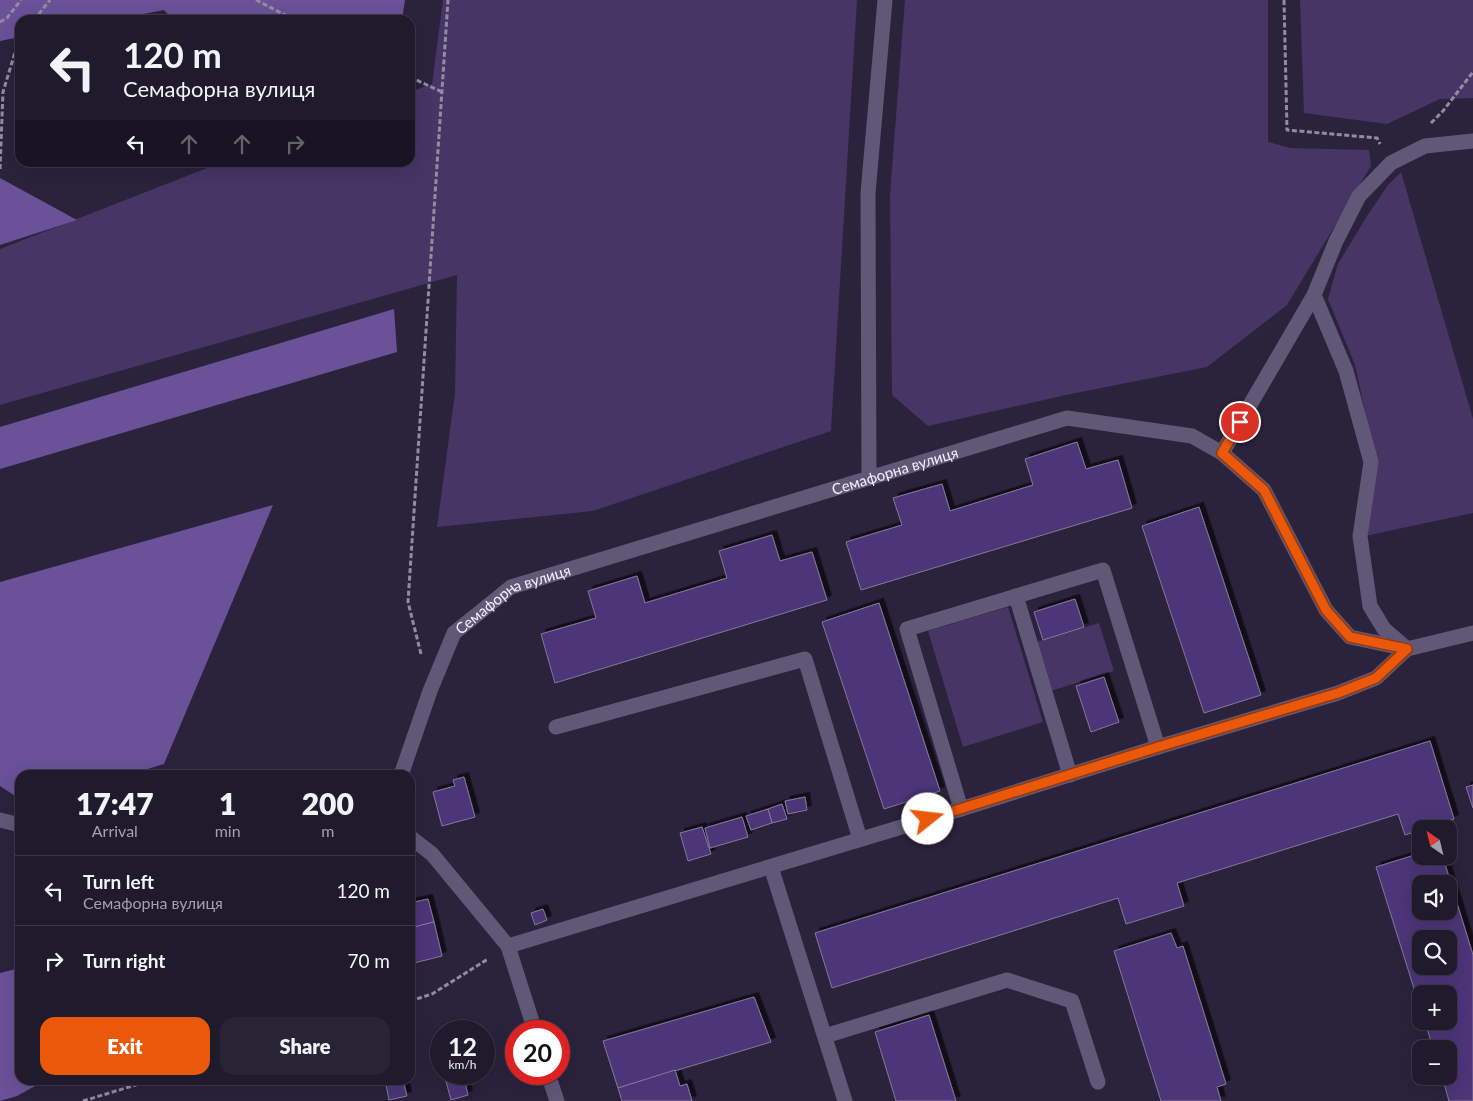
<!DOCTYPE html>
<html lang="en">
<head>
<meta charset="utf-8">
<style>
  :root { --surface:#201a2d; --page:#282335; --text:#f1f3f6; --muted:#a2a1aa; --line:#3d3849; --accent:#ea580c }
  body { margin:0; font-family:Lato,sans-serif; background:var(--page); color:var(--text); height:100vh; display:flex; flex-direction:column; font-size:19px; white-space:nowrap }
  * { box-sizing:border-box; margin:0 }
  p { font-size:16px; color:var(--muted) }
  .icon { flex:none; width:28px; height:28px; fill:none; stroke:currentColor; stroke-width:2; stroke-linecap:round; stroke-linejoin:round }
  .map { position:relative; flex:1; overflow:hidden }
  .drawer { position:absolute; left:15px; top:770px; width:400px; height:315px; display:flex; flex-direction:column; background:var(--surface); border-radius:15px; box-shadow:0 5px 20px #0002,0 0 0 1px var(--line) }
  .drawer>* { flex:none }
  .guide { position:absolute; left:15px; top:15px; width:400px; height:152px; border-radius:15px; box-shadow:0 5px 20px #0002,0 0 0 1px var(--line); background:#201a2d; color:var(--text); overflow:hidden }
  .needle { width:32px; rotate:325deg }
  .tools { position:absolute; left:1412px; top:820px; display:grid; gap:10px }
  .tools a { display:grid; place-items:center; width:45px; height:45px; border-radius:10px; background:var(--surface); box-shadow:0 5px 20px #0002,0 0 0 1px var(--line); font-size:25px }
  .speed { position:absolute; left:430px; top:1020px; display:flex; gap:10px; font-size:25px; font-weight:700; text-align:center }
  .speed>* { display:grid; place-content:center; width:65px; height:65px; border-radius:50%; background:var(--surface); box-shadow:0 5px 20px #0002,0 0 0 1px var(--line); line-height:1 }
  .speed small { font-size:12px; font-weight:400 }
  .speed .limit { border:8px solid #d22; background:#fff; color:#111 }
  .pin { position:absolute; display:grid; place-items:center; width:42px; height:42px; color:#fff; margin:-21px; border:2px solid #fff; border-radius:50%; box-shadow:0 1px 5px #0007 }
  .me { position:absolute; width:55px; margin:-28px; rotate:74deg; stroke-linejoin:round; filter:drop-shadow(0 0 4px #0008) }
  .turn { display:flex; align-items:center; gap:18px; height:105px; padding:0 25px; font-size:22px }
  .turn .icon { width:65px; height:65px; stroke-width:2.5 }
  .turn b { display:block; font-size:35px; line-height:42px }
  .lanes { display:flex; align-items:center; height:48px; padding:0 25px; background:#0003; justify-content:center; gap:25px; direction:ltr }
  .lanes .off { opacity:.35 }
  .eta { display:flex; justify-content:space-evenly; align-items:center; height:85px; text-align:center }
  .eta b { font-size:30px; font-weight:800; line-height:35px }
  .action { display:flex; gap:10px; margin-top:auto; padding:10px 25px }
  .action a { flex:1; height:58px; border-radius:15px; background:var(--accent); color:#fff; font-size:20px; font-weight:800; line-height:58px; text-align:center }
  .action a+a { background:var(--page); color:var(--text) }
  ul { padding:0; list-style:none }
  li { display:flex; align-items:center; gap:15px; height:70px; padding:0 25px; border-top:1px solid var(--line) }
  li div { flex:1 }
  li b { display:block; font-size:19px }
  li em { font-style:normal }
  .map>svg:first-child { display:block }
  .green { fill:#463565 }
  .forest { fill:#6a5198 }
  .building { fill:#4e3579; stroke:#827998; fill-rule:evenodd; filter:url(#shadow) }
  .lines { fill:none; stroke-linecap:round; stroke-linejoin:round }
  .path { stroke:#928ca0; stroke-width:3; stroke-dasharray:5 2.5; stroke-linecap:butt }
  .minor { stroke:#615877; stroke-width:15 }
  .route-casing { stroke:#983908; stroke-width:12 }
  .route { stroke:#ea580c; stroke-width:9 }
  .labels { text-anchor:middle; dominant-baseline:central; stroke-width:5; stroke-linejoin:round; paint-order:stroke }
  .street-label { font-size:15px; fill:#f3f0fe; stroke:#211932 }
</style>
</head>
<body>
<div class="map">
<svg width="1473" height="1101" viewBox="0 0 1473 1101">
  <defs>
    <filter id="shadow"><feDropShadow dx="4.5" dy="-4.5" stdDeviation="0" flood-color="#0009"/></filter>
  </defs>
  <rect width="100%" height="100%" fill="#2b223c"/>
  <g class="green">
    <polygon points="443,0 857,0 831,431 593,511 437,527 455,393 457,275 0,405 0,249 220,163 410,162 410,92 432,84"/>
    <polygon points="905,0 1268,0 1268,142 1290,148 1369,150 1371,166 1287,305 1207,367 1066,395 928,426 892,395 890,194"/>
    <polygon points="1300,0 1473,0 1473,98 1440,99 1387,124 1304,113"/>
    <polygon points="1401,172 1473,419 1473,513 1365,536 1377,467 1355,365 1328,299 1338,264 1367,216 1388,185"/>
    <polygon points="1008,607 1043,722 963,747 928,631"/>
    <polygon points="1099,623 1114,671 1051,691 1036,642"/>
  </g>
  <g class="forest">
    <polygon points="0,0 405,0 402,20 173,20 164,10 112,20 20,20 20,37 0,41"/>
    <polygon points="0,178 77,220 0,245"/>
    <polygon points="394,309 397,352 0,469 0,427"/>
    <polygon points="273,505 164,764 128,775 20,775 20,799 0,786 0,582"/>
    <polygon points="20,968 20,1080 46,1080 17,1096 0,1101 0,973"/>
  </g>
  <g class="building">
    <polygon points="1077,442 1086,469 1118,460 1132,508 861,590 846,542 902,525 893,498 942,484 950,511 1033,485 1025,459"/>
    <polygon points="1199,507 1261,695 1204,713 1142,526"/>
    <polygon points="772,535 780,561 812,552 827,600 555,683 541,634 596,618 588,591 637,576 645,603 727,578 719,551"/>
    <polygon points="1075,599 1084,627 1043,640 1034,612"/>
    <polygon points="879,603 940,791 884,809 822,622"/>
    <polygon points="1104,677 1119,722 1091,732 1076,686"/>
    <polygon points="1430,741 1454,819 1405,835 1398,814 1177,883 1184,906 1126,924 1118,898 832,988 815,933"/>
    <polygon points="464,777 475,817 442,826 433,792 455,786 453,780"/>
    <polygon points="1473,785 1473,808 1466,787"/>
    <polygon points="805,797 807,810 788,814 785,801"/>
    <polygon points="782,804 787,819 772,823 768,809"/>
    <polygon points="768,809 772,823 751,830 746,816"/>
    <polygon points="742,817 748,837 710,848 705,828"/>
    <polygon points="702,827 711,854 688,861 680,833"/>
    <path d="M 1421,853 L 1421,856 L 1435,856 L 1438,865 L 1445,864 L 1473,955 L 1473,1101 L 1449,1101 L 1442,1076 L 1449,1076 L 1449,1049 L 1433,1049 L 1425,1021 L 1449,1021 L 1449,994 L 1421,994 L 1421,1011 L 1376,867 ZM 1421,884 L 1449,884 L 1449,911 L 1421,911 ZM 1421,939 L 1449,939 L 1449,966 L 1421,966 Z"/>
    <polygon points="428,899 434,922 410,928 410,903"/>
    <polygon points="543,909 547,920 535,925 531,913"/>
    <polygon points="434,922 442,956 410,964 410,928"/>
    <polygon points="1171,933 1177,948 1183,946 1226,1084 1217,1087 1221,1101 1161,1101 1114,951"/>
    <polygon points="754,997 771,1042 618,1088 603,1041"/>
    <polygon points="929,1015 956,1101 896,1101 875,1032"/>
    <polygon points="675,1070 680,1086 687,1084 692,1101 622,1101 618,1088"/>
    <polygon points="444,1074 463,1074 468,1095 451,1100"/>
    <polygon points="385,1080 403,1080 407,1096 389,1100"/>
  </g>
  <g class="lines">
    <g class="path">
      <polyline points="256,0 295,20"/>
      <polyline points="1284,0 1287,130 1377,138 1380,144"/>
      <polyline points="34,20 50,0"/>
      <polyline points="0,22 7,18 21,0"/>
      <polyline points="410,77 442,92"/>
      <polyline points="1431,123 1443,111 1473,72"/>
      <polyline points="0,169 3,92 20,36"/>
      <polyline points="421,654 408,602 448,0"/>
      <polyline points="410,1001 432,994 488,959"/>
      <polyline points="83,1101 152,1080"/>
    </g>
    <g class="minor">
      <polyline points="1314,295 1346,371 1371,462 1360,536 1370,606 1384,629 1406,648"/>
      <polyline points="1222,453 1314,295 1336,241 1359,196 1391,163 1425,146 1473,141"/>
      <polyline points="869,478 868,193 885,0"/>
      <polyline points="1016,596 1070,775"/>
      <polyline points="556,727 805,659 860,839"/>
      <path id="s1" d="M 401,775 L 430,691 L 454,633 L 511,587 L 1067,418 L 1192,436 L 1222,453 L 1264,490 L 1326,610 L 1350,637 L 1407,649"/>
      <polyline points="961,809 907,629 1103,570 1158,747"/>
      <polyline points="0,820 20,825"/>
      <polyline points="410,837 432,854 508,946 535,1031"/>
      <polyline points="771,867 845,1101"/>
      <polyline points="508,946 961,809 1158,747 1338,693 1376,678 1407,649 1473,633"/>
      <polyline points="825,1036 1007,980 1072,1001 1098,1082"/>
      <polyline points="548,1074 557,1101"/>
    </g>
  </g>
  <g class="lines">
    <defs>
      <polyline id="route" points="928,819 1158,747 1338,693 1376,678 1407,649 1350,637 1326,610 1264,490 1222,453 1240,422"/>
    </defs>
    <use href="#route" class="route-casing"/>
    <use href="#route" class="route"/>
  </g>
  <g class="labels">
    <g class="street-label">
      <text stroke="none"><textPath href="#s1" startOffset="626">Семафорна вулиця</textPath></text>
      <text stroke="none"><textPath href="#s1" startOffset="221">Семафорна вулиця</textPath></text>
    </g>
  </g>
</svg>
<div class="tools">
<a><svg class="needle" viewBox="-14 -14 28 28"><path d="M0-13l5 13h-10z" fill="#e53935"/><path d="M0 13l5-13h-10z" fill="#a2a1aa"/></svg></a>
<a><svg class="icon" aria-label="sound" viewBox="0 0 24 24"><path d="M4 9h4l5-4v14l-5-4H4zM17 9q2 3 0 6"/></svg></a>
<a><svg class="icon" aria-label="search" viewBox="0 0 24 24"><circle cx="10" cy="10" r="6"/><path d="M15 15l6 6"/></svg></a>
<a>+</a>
<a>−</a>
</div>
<div class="speed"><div>12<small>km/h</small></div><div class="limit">20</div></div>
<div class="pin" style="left:1240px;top:422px;background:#d93025"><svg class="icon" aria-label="arrive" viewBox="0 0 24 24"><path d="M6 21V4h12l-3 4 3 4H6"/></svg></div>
<svg class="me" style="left:928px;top:819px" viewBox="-20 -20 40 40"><circle r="19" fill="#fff"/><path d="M0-13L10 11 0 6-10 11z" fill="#ea580c"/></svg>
<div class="guide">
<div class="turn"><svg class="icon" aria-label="left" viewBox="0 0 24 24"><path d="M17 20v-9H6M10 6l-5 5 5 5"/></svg><div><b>120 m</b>Семафорна вулиця</div></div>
<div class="lanes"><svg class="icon" aria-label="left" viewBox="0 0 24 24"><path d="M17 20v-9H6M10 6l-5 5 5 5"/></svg><svg class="icon off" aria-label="ahead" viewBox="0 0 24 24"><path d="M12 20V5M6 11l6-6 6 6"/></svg><svg class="icon off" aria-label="ahead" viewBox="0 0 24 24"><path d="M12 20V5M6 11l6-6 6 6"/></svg><svg class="icon off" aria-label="right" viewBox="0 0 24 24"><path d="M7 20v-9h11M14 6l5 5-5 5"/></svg></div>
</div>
<section class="drawer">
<div class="eta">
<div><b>17:47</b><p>Arrival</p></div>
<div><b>1</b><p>min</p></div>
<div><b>200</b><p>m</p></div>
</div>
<ul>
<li><svg class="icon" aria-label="left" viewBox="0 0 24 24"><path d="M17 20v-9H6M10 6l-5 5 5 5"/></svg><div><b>Turn left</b><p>Семафорна вулиця</p></div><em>120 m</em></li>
<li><svg class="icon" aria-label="right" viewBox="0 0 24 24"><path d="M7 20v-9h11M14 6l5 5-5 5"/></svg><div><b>Turn right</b></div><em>70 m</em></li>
</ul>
<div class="action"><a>Exit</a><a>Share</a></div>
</section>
</div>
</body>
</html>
